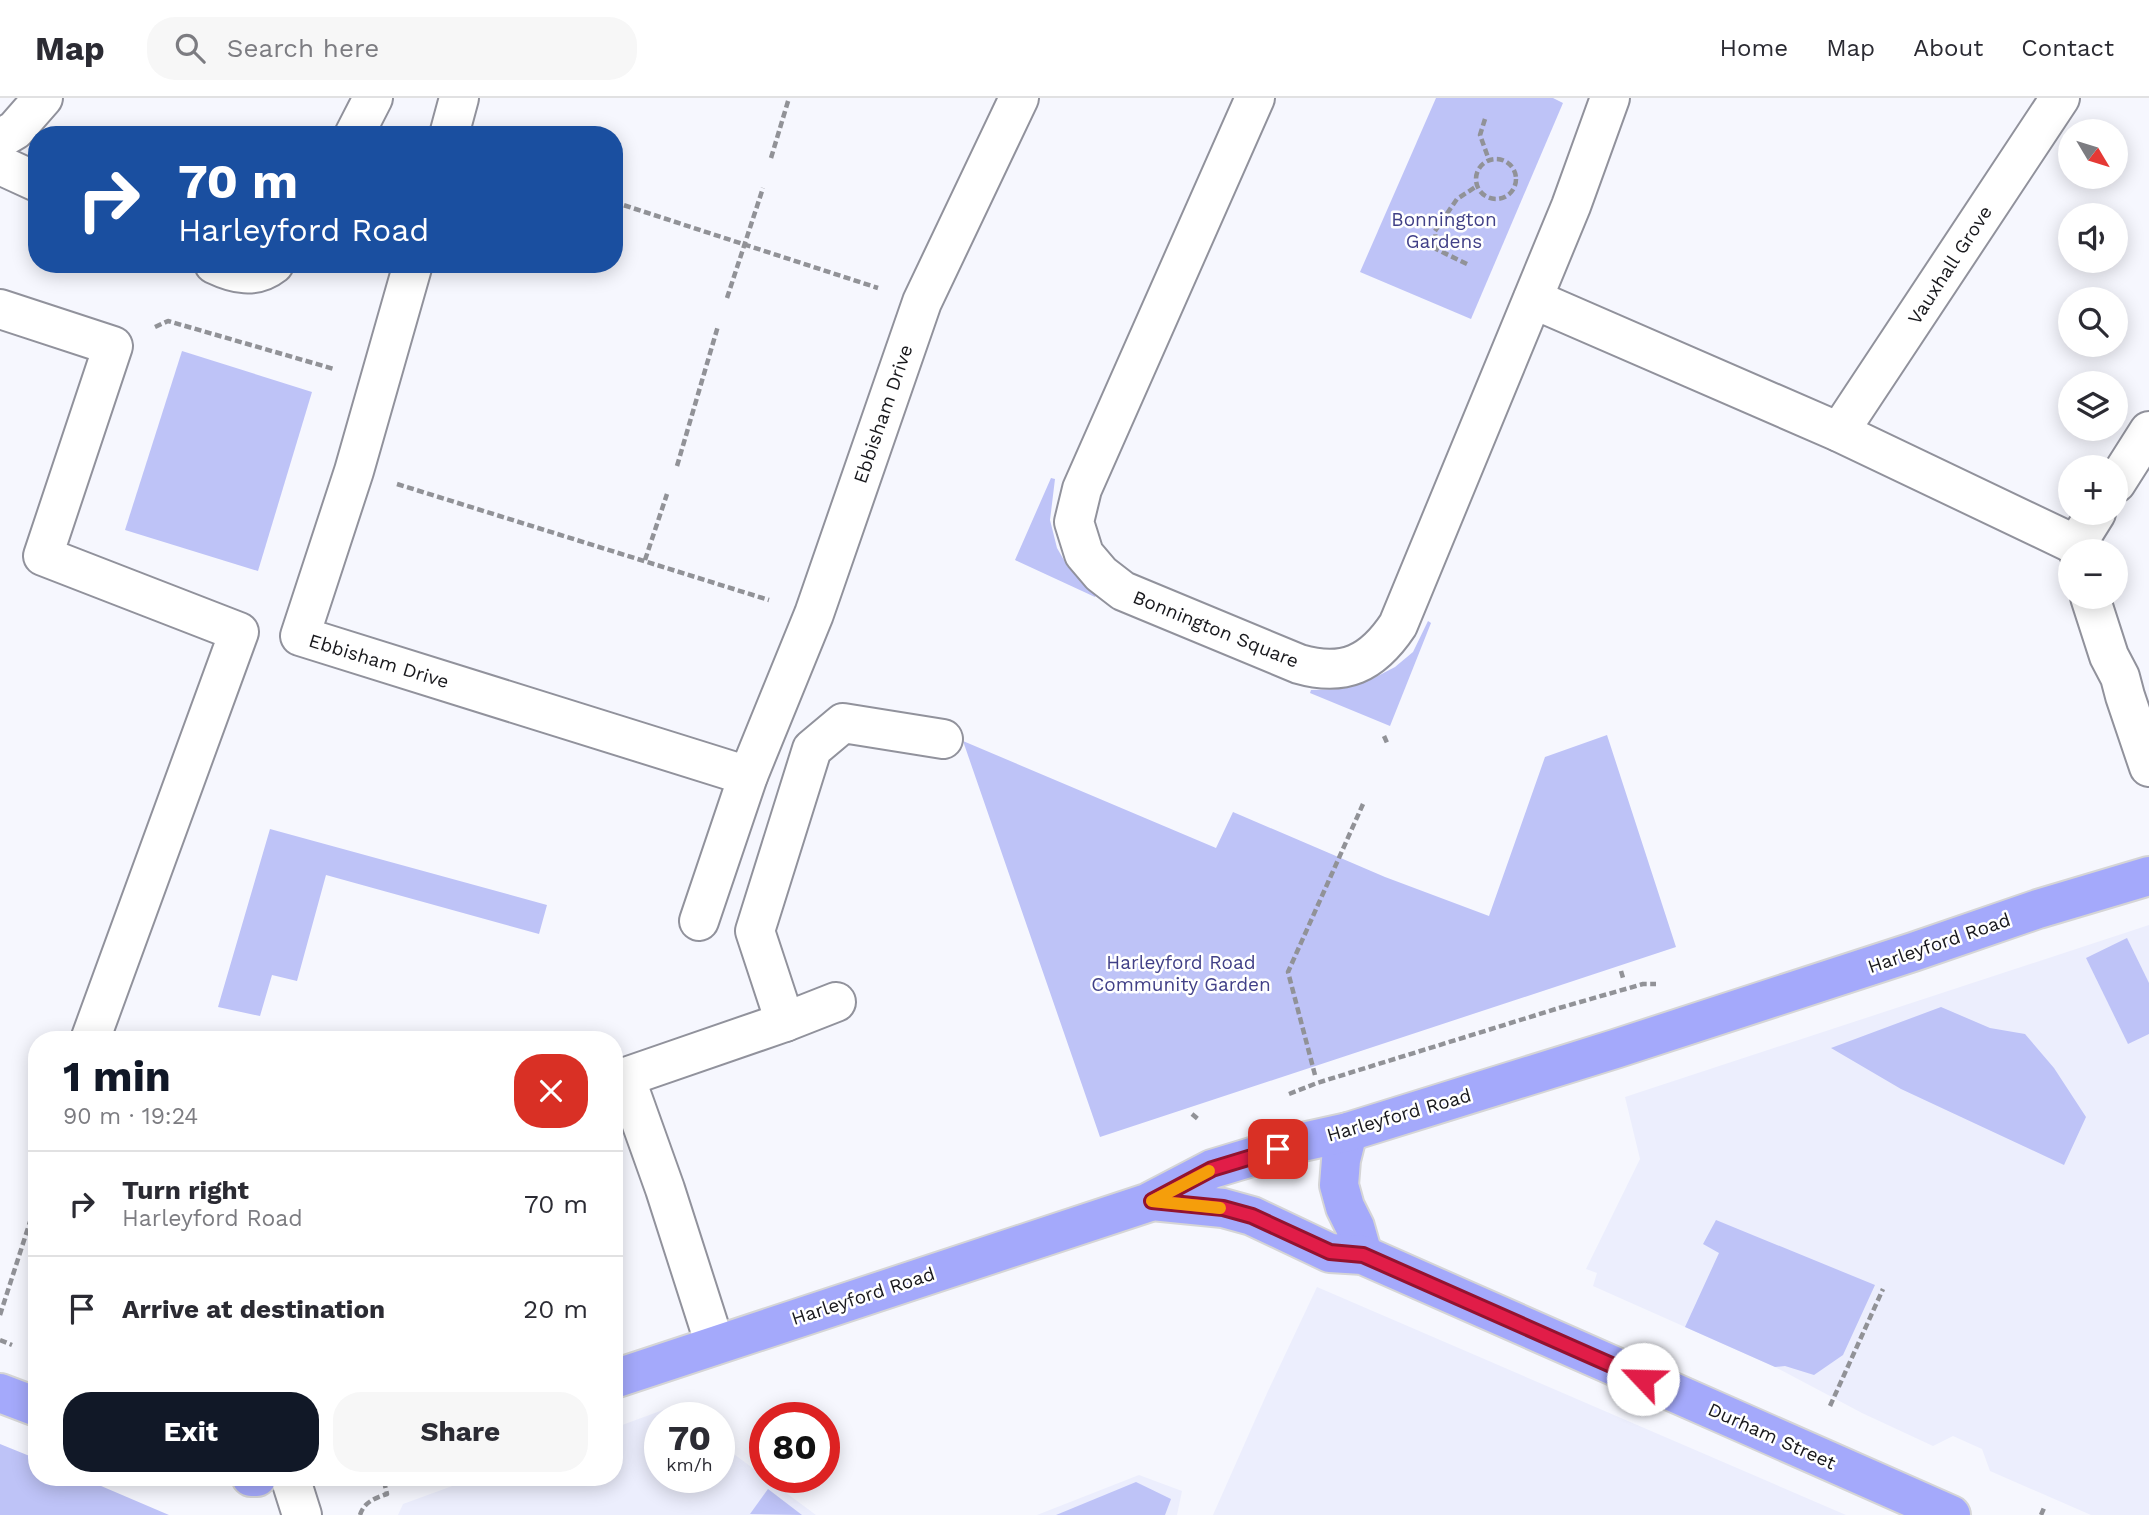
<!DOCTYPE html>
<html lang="en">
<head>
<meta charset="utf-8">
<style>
  :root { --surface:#fff; --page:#f7f7f7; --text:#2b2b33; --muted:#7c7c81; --line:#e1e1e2; --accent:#111827 }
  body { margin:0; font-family:"Work Sans",sans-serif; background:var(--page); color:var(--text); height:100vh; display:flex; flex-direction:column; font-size:26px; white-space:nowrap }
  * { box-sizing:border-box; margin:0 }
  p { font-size:23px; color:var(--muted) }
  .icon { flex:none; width:38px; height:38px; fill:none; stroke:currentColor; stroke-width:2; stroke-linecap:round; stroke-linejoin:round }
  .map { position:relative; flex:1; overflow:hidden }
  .details { position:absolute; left:28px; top:933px; width:595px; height:455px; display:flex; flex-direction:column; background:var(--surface); border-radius:28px; box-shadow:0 4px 18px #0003 }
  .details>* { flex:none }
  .guide { position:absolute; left:28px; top:28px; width:595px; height:147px; border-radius:28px; box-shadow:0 4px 18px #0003; background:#1a4fa0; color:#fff; overflow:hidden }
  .needle { width:46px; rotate:128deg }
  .fabs { position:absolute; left:2058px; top:21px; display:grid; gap:14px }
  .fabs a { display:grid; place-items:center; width:70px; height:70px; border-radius:50%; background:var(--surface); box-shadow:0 4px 18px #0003; font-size:35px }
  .speed { position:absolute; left:644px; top:1304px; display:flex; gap:14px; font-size:35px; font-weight:700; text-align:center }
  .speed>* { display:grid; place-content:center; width:91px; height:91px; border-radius:50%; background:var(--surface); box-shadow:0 4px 18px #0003; line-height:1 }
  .speed small { font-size:18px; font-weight:400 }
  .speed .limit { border:10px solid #d22; background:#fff; color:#111 }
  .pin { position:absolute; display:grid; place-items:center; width:60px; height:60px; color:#fff; margin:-30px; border-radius:14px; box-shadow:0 4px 10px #0006 }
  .me { position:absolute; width:77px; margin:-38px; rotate:294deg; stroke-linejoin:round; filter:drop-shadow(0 0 5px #0008) }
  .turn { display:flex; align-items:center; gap:24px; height:147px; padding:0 35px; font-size:32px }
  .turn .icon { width:91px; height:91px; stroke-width:2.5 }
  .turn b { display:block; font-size:49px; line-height:60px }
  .round { display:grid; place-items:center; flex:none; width:74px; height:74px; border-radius:28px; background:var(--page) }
  .head { display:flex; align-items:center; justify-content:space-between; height:119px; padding:0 35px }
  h1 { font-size:42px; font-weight:700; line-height:52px; color:var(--accent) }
  .action { display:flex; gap:14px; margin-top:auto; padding:14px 35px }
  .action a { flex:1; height:80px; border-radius:28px; background:var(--accent); color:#fff; font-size:28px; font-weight:700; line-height:80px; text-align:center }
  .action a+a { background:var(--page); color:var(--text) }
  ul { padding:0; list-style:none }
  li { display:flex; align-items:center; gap:21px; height:105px; padding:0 35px; border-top:2px solid var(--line) }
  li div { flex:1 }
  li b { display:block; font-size:26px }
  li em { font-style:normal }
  header { display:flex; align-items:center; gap:42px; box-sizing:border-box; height:98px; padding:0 35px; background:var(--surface); border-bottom:2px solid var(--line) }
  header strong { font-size:33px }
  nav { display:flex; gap:38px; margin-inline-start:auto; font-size:24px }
  .search { width:490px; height:63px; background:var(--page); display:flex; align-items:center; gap:18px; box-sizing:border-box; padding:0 24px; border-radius:28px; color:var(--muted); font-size:26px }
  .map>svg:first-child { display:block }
  .built { fill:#eceefd }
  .green { fill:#bec3f7 }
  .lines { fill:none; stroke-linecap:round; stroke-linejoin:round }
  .minor-casing { stroke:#91929c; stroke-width:42 }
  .highway-casing { stroke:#d5d5d6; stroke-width:42 }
  .path { stroke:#919297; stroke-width:4.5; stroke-dasharray:7 3.5; stroke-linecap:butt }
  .minor { stroke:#fff; stroke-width:38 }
  .highway { stroke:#a4a9fb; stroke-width:38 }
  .route-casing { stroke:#92132f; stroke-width:18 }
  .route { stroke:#e11d48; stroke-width:12 }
  .slow { stroke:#f59e0b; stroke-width:12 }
  .labels { text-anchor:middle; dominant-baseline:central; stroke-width:5; stroke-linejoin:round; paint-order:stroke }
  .park-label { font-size:19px; fill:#414087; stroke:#fff }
  .street-label { font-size:19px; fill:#18181c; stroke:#fff }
</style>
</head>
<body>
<header>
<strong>Map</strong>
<div class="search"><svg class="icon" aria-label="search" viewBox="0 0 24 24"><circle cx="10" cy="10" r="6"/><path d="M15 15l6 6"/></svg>Search here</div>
<nav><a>Home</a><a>Map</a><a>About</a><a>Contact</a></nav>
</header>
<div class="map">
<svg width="2149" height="1417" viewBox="0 0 2149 1417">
  <rect width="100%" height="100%" fill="#f6f7fe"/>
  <g class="built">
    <polygon points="2149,827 2149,1417 2091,1417 1990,1373 1982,1351 1953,1338 1933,1348 1862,1315 1775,1269 1593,1188 1597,1175 1586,1171 1640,1061 1625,999"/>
    <polygon points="1317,1189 1846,1417 1213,1417 1268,1293"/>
    <polygon points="671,1309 685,1319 660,1320 660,1379 719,1379 719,1345 816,1417 398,1417 403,1406 477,1379 614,1379 614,1330"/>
    <polygon points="1139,1377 1182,1393 1177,1417 1037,1417"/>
  </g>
  <g class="green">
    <polygon points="1436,0 1553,0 1563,5 1471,221 1360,174"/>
    <polygon points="182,253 312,294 258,473 125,432"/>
    <polygon points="1051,380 1055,381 1050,422 1057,450 1068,469 1097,496 1095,499 1015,462"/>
    <polygon points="1428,523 1431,525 1390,628 1310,595 1311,592 1341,591 1370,582 1395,569 1413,554"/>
    <polygon points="1607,637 1676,849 1100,1039 963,643 1216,750 1233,714 1385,779 1489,818 1545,659"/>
    <polygon points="270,731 547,807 539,836 326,777 297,883 272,877 260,918 218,909"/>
    <polygon points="2127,840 2149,885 2149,936 2128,946 2086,860"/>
    <polygon points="1941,909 1990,930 2025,936 2054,970 2086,1019 2064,1067 1901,991 1831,950"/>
    <polygon points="1716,1122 1875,1187 1843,1257 1814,1277 1785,1268 1775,1269 1685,1229 1719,1155 1703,1146"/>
    <polygon points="0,1346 37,1361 37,1379 80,1379 169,1417 0,1417"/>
    <polygon points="1136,1384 1171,1401 1165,1417 1056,1417"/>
    <polygon points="768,1391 802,1417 750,1416"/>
  </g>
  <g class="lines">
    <defs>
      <g id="minor">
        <path d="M 1255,0 L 1082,391 L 1074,424 L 1084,456 L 1101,476 L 1123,493 L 1299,566 C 1344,579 1372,566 1398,527 L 1571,108 L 1610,0"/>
        <polyline points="354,37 373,0"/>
        <polyline points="449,37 459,0"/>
        <polyline points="0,41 15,32 43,0"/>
        <polyline points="0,67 37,84"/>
        <path d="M 214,166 C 235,176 255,181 274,166"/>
        <polyline points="413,166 354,373 300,538 748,678"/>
        <polyline points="1533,201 1839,334 2076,447"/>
        <polyline points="0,211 113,248 43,458 239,534 90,942"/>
        <polyline points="1839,334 2060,0"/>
        <polyline points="2116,385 2149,333"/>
        <polyline points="2078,453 2076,447 2096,415"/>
        <polyline points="2090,499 2109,558 2120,579 2125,598 2149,669"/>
        <polyline points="699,823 748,678 814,516 922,204 1019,0"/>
        <polyline points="785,924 755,833 812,651 843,625 943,641"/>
        <polyline points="625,979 665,1091 715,1247"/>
        <polyline points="614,983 785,924 836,904"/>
        <polyline points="290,1379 302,1417"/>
      </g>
      <g id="highway">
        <polyline points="1348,1034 1341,1062 1339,1087 1345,1109 1355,1129 1363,1157"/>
        <polyline points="1152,1103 1223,1110 1252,1118 1330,1155 1363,1157 1951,1417"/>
        <polyline points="614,1281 1147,1105 1212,1071 1298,1045 1348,1034 1615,951 1913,854 2038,811 2149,778"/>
        <polyline points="0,1295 37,1309"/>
        <polyline points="251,1379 257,1379"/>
      </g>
    </defs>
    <use href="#minor" class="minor-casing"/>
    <use href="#highway" class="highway-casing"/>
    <g class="path">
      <polyline points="1485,21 1480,37 1489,62"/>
      <polyline points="771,60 789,0"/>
      <circle cx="1496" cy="81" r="20"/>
      <polyline points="614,104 878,190"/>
      <polyline points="1467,166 1436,151 1435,133 1457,101 1477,88"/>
      <polyline points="727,200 763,90"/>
      <polyline points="155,229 168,223 334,271"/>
      <polyline points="677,368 718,228"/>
      <polyline points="397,386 769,502"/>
      <polyline points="645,462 667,396"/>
      <polyline points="1384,638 1388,647"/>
      <polyline points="1621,873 1623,880"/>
      <polyline points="1315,977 1288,874 1363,706"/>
      <polyline points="1289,996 1317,985 1559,910 1643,886 1656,886"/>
      <polyline points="1192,1016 1198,1021"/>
      <polyline points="0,1217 37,1102"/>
      <polyline points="0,1242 12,1247"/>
      <polyline points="1830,1308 1883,1191"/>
      <path d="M 360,1417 C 364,1404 375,1400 387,1396 L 383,1379"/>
      <polyline points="2041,1417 2044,1410"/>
    </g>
    <use href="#minor" class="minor"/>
    <use href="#highway" class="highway"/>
  </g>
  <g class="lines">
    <defs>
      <polyline id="route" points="1278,1051 1212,1071 1152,1103 1223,1110 1252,1118 1330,1154 1363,1157 1643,1281"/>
    </defs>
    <use href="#route" class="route-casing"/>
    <use href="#route" class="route"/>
    <polyline class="slow" points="1209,1073 1152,1103 1220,1110"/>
  </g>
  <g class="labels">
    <g class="park-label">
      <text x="1444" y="121">Bonnington<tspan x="1444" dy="22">Gardens</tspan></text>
      <text x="1181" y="864">Harleyford Road<tspan x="1181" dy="22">Community Garden</tspan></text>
    </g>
    <g class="street-label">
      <text transform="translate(1950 167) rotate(-57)">Vauxhall Grove</text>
      <text transform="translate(883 316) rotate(-71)">Ebbisham Drive</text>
      <text transform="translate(1216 531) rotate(22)">Bonnington Square</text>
      <text transform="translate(379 563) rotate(17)">Ebbisham Drive</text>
      <text transform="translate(1939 845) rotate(-19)">Harleyford Road</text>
      <text transform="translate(1399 1017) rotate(-16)">Harleyford Road</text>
      <text transform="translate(863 1198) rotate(-18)">Harleyford Road</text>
      <text transform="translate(1772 1338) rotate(24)">Durham Street</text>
    </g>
  </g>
</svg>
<div class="fabs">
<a><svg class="needle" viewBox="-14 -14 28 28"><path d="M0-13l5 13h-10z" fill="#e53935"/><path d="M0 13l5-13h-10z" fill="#7c7c81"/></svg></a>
<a><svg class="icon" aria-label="sound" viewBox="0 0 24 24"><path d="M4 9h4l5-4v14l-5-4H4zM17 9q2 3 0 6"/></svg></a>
<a><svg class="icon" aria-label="search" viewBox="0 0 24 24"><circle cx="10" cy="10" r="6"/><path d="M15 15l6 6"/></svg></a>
<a><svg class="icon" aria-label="layers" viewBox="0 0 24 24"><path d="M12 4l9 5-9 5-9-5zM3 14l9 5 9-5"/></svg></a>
<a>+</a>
<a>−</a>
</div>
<div class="speed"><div>70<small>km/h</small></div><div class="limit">80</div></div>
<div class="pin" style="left:1278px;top:1051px;background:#d93025"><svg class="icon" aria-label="arrive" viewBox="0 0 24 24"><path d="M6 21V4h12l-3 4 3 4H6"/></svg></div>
<svg class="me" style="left:1643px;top:1281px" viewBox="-20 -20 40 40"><circle r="19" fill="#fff"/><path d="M0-13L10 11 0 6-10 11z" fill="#e11d48"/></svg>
<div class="guide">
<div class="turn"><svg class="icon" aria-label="right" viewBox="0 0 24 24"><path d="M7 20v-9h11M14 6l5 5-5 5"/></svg><div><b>70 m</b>Harleyford Road</div></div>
</div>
<section class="details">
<div class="head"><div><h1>1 min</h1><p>90 m · 19:24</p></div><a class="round" style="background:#d93025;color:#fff"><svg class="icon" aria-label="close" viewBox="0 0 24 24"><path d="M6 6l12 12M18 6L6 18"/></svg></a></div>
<ul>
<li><svg class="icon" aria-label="right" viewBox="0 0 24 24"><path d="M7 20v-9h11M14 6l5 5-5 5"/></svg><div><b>Turn right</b><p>Harleyford Road</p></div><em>70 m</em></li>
<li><svg class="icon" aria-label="arrive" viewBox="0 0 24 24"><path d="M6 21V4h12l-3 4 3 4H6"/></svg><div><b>Arrive at destination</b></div><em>20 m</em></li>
</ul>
<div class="action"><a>Exit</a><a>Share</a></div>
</section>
</div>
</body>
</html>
